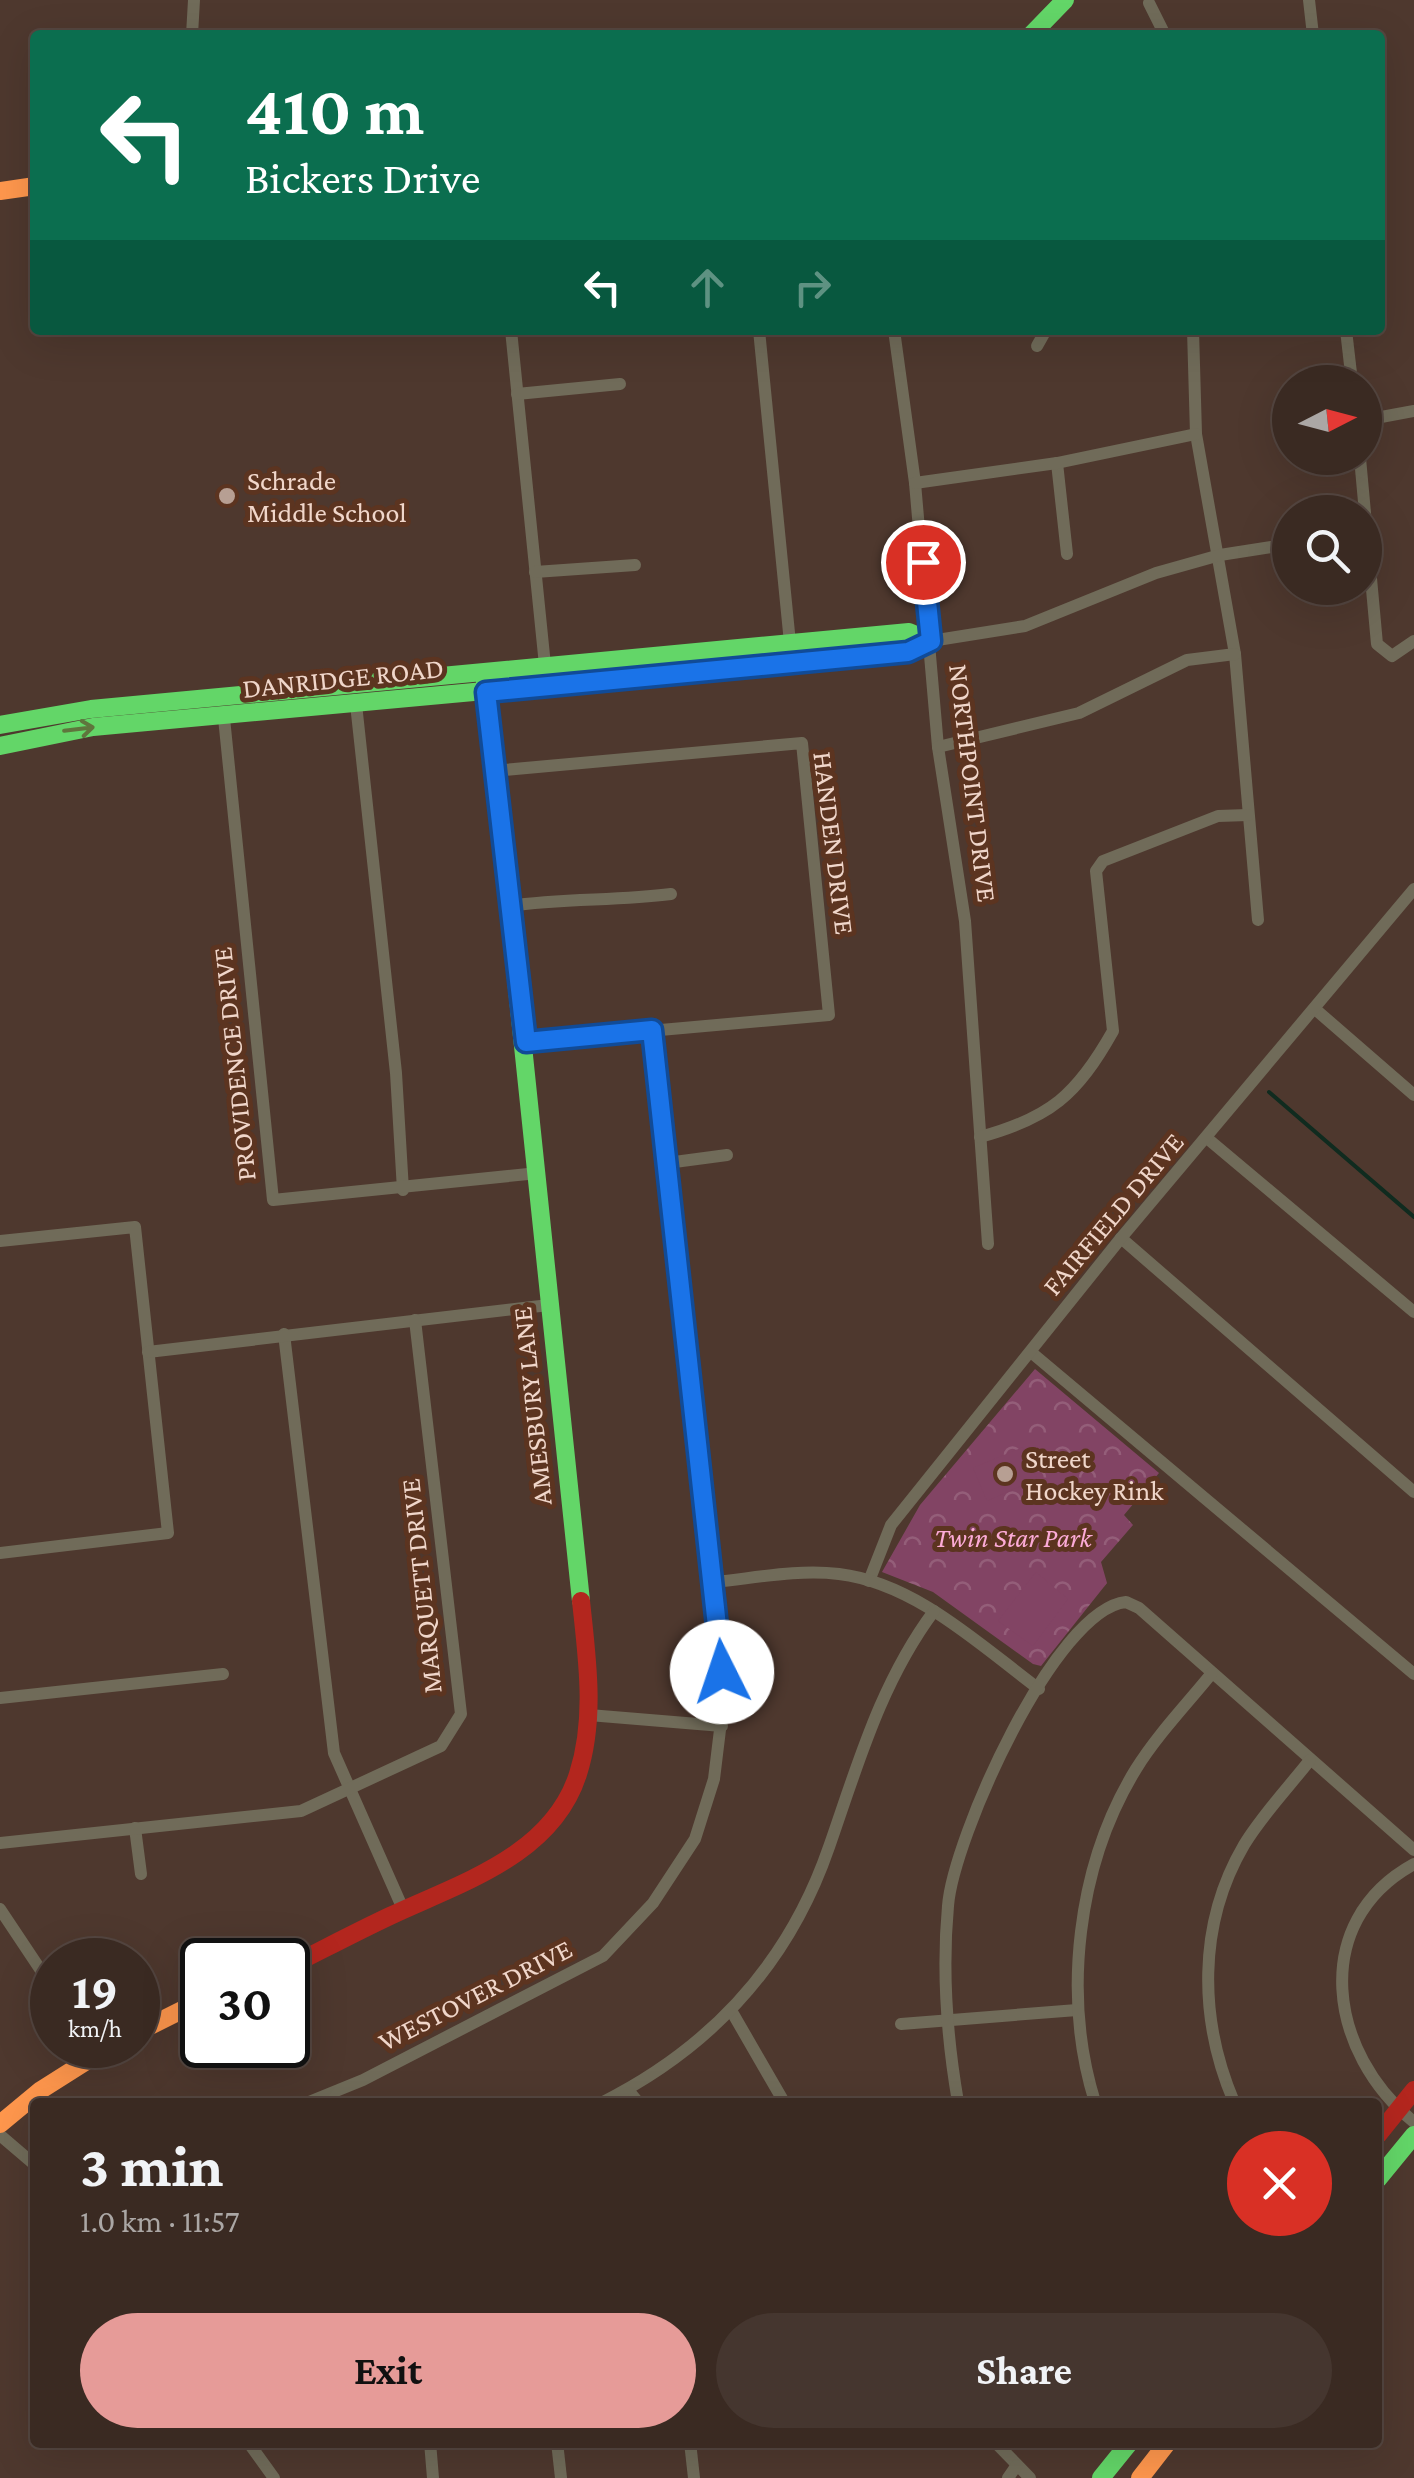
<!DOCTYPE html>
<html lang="en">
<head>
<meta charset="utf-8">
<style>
  :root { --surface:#3a2a22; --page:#45362f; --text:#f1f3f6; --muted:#aba7a5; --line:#544640; --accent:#e69b98 }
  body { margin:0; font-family:"Crimson Pro",serif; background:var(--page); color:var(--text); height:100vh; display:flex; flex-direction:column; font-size:38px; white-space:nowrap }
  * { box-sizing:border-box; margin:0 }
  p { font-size:32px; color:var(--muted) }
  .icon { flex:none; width:55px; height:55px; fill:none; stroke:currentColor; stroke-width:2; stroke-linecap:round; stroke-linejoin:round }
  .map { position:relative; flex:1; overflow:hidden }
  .sheet { position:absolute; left:30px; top:2098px; width:1352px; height:350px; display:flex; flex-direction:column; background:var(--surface); border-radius:10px; box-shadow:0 10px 40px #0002,0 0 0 2px var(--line) }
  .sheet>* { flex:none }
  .banner { position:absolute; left:30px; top:30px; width:1355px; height:305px; border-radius:10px; box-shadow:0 10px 40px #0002,0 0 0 2px var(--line); background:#0b6e4f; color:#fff; overflow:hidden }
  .needle { width:65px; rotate:84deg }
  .controls { position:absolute; left:1272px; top:365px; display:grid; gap:20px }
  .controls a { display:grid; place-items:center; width:110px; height:110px; border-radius:50%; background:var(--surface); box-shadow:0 10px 40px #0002,0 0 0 2px var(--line); font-size:50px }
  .speed { position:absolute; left:30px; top:1938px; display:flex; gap:20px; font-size:50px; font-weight:700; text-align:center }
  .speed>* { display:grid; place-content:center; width:130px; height:130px; border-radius:50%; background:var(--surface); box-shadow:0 10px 40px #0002,0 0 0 2px var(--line); line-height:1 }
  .speed small { font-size:25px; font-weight:400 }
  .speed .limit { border:5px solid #111; border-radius:15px; background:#fff; color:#111 }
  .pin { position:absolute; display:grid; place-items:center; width:85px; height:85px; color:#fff; margin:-42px; border:5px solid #fff; border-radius:50%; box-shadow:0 2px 10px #0007 }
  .me { position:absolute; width:110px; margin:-55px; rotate:356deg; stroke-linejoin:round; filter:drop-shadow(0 0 8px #0008) }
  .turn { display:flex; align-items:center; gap:35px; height:210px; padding:0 50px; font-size:45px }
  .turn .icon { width:130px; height:130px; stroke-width:2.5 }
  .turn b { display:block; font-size:70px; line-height:85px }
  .lanes { display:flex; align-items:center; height:95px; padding:0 50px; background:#0003; justify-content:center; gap:50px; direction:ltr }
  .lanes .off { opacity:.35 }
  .round { display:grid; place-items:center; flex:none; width:105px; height:105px; border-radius:52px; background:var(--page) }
  .headline { display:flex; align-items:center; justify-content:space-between; height:170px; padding:0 50px }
  h1 { font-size:60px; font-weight:700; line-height:75px }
  .action { display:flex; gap:20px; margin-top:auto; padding:20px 50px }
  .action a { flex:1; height:115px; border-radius:60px; background:var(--accent); color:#111; font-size:40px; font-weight:700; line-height:115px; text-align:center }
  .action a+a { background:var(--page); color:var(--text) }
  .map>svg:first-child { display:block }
  .park { fill:url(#park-crowns) }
  .pitch { fill:#824464 }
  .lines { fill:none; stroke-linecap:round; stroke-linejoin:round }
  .stream { stroke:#102b1f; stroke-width:4 }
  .street { stroke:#706b59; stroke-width:12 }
  .fast { stroke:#63d668; stroke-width:18 }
  .slow { stroke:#ff974d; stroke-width:18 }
  .jam { stroke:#b3261e; stroke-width:18 }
  .oneway { stroke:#5f753d }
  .route-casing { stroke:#114b97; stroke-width:25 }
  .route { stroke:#1a73e8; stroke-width:18 }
  .poi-dot { fill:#b79f93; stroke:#5c3420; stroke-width:4 }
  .labels { text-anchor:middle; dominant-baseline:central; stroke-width:10; stroke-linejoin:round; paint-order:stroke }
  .poi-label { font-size:28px; fill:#f0d6ca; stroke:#5c3420; text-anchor:start }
  .street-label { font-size:28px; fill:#f0d6ca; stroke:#5c3420 }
  .park-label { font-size:28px; font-style:italic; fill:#fcabd7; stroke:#5c3420 }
</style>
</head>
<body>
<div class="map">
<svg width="1414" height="2478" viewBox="0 0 1414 2478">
  <defs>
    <pattern id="park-crowns" width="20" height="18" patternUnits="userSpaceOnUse" patternTransform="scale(2.5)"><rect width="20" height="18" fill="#824464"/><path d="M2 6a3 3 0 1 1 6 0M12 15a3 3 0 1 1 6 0" fill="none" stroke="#945e79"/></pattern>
  </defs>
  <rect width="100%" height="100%" fill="#4e382e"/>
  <polygon class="park" points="1035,1369 1159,1473 1124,1515 1133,1525 1101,1562 1107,1583 1041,1666 1033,1664 933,1592 882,1572 920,1505"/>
  <g class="pitch">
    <polygon points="1023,1447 1037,1479 987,1501 973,1468"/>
    <polygon points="1036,1572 1068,1599 1033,1646 998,1621"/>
  </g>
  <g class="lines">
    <polyline class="stream" points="1269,1092 1414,1217"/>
    <g class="street">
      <polyline points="1309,0 1313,35"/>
      <polyline points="1149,3 1165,35"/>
      <polyline points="192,35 194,0"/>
      <polyline points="511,330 547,685"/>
      <polyline points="759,330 792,663"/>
      <polyline points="894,330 915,483 938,747 965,921 988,1244"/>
      <polyline points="1193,330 1196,434 1235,654 1258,920"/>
      <polyline points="1346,330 1352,382"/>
      <polyline points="1037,346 1046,330"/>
      <polyline points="517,394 620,384"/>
      <polyline points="1365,420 1414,411"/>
      <polyline points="1360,458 1377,644 1392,656 1414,641"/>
      <polyline points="1057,463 1067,554"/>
      <polyline points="915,483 1057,463 1196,434"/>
      <polyline points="535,572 635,565"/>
      <polyline points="931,641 1025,626 1156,573 1220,555 1290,544"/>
      <polyline points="356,704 396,1073 403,1190"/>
      <polyline points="224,718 273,1200 538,1173"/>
      <polyline points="938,747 1079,713 1187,660 1235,654"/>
      <polyline points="493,771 802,743 829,1015 526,1042"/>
      <path d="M 509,906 C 564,898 617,901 671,894"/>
      <polyline points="1315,1009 1414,1095"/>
      <path d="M 980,1137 C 1050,1118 1077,1095 1113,1031 L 1096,871 L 1103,861 L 1218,816 L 1248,815"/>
      <polyline points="1208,1139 1414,1312"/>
      <polyline points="667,1163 727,1155"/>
      <polyline points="1121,1238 1414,1492"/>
      <polyline points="0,1241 135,1227 168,1533 0,1553"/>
      <polyline points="284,1334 334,1753 403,1909"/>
      <polyline points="148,1352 549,1305"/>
      <polyline points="1032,1353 1414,1674"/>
      <polyline points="869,1581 891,1525 1121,1238 1414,889"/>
      <path d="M 715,1582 C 755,1578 798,1569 839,1574 C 915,1583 980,1645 1039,1689"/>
      <polyline points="0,1698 223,1674"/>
      <polyline points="589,1715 722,1726"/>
      <polyline points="135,1828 141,1874"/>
      <polyline points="0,1843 301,1811 441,1746 461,1714 415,1320"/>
      <path d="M 1414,1864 C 1308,1922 1329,2054 1414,2122"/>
      <polyline points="0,1909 52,1987"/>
      <polyline points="732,2012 784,2102"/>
      <polyline points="901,2024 1077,2010"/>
      <polyline points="628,2090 638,2102"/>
      <polyline points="309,2102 363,2080 603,1956 653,1903 695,1839 714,1779 724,1697 715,1582 652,1031"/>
      <path d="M 603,2102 C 712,2047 789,1963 829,1847 C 858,1764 881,1682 934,1611"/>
      <path d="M 958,2102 C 947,2038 942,1971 948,1906 C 953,1839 1055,1609 1126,1602 L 1139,1608 L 1414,1850"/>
      <path d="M 1095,2102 C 1062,1996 1077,1865 1136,1769 C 1157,1735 1187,1704 1212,1673"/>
      <path d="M 1234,2102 C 1199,2020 1197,1925 1244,1845 C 1262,1815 1288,1788 1310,1760"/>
      <polyline points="0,2135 35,2165"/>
      <polyline points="248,2442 274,2478"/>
      <polyline points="430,2442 433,2478"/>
      <polyline points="557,2442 561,2478"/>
      <polyline points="690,2442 694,2478"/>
      <polyline points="995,2442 1030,2478"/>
      <polyline points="831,2443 831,2442"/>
      <polyline points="1008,2478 1017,2465"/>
    </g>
    <g class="fast">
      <polyline points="1031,35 1065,0"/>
      <polyline points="484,673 581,1601"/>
      <polyline points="0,725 91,709 909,632 931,641"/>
      <polyline points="0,746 93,727 506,689"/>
      <polyline points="1378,2179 1414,2135"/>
      <polyline points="1101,2478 1130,2442"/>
    </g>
    <g class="slow">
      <polyline points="0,191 35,186"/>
      <polyline points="506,689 908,652 931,641"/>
      <polyline points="138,2032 202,2000"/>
      <polyline points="0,2124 41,2090 112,2045"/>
      <polyline points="1140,2478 1168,2442"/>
    </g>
    <g class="jam">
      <path d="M 288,1967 C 322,1950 356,1932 390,1916 C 460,1883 552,1856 578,1774 C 596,1718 587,1658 581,1601"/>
      <polyline points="1378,2135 1414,2090"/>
    </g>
  </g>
  <defs><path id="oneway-shaft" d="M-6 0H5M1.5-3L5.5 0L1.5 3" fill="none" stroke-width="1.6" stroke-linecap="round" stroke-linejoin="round" transform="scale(2.5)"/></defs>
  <use class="oneway" href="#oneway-shaft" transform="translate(79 729) rotate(-7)"/>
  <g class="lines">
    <defs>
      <polyline id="route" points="722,1672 652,1030 526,1042 486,692 908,652 931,641 923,562"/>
    </defs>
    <use href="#route" class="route-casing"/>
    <use href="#route" class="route"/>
  </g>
  <g class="poi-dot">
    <circle cx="227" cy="496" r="10"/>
    <circle cx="1005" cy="1474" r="10"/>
  </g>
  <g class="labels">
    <g class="poi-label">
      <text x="247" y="480">Schrade<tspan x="247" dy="32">Middle School</tspan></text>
      <text x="1025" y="1458">Street<tspan x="1025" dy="32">Hockey Rink</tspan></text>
    </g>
    <g class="street-label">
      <text transform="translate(343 678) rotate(-6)">DANRIDGE ROAD</text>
      <text transform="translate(973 783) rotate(83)">NORTHPOINT DRIVE</text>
      <text transform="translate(834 843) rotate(83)">HANDEN DRIVE</text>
      <text transform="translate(234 1064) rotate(-96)">PROVIDENCE DRIVE</text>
      <text transform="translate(1113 1214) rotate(-50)">FAIRFIELD DRIVE</text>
      <text transform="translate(532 1406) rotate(-96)">AMESBURY LANE</text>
      <text transform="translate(421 1586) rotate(-96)">MARQUETT DRIVE</text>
      <text transform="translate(475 1995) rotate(-27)">WESTOVER DRIVE</text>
    </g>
    <g class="park-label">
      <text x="1013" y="1537">Twin Star Park</text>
    </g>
  </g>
</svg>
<div class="controls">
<a><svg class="needle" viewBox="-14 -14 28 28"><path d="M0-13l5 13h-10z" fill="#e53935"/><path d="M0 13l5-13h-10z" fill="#aba7a5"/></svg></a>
<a><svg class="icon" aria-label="search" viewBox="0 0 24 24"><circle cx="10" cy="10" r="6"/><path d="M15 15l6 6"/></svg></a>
</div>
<div class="speed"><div>19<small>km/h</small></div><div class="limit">30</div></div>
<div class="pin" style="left:923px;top:562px;background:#d93025"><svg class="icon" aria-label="arrive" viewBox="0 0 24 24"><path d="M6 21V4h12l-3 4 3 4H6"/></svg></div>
<svg class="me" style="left:722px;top:1672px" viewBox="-20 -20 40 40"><circle r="19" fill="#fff"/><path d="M0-13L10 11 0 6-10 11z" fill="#1a73e8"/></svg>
<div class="banner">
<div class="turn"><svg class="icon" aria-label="left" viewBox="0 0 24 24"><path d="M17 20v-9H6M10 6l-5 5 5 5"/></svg><div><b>410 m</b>Bickers Drive</div></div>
<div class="lanes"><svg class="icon" aria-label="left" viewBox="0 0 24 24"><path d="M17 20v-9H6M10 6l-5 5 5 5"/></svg><svg class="icon off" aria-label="ahead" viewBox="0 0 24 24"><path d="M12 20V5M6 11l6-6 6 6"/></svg><svg class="icon off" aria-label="right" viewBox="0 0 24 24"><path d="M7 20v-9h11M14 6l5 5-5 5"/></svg></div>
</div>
<section class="sheet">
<div class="headline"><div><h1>3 min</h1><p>1.0 km · 11:57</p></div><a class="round" style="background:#d93025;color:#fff"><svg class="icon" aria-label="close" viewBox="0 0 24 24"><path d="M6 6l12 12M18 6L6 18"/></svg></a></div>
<div class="action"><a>Exit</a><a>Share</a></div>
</section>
</div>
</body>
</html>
